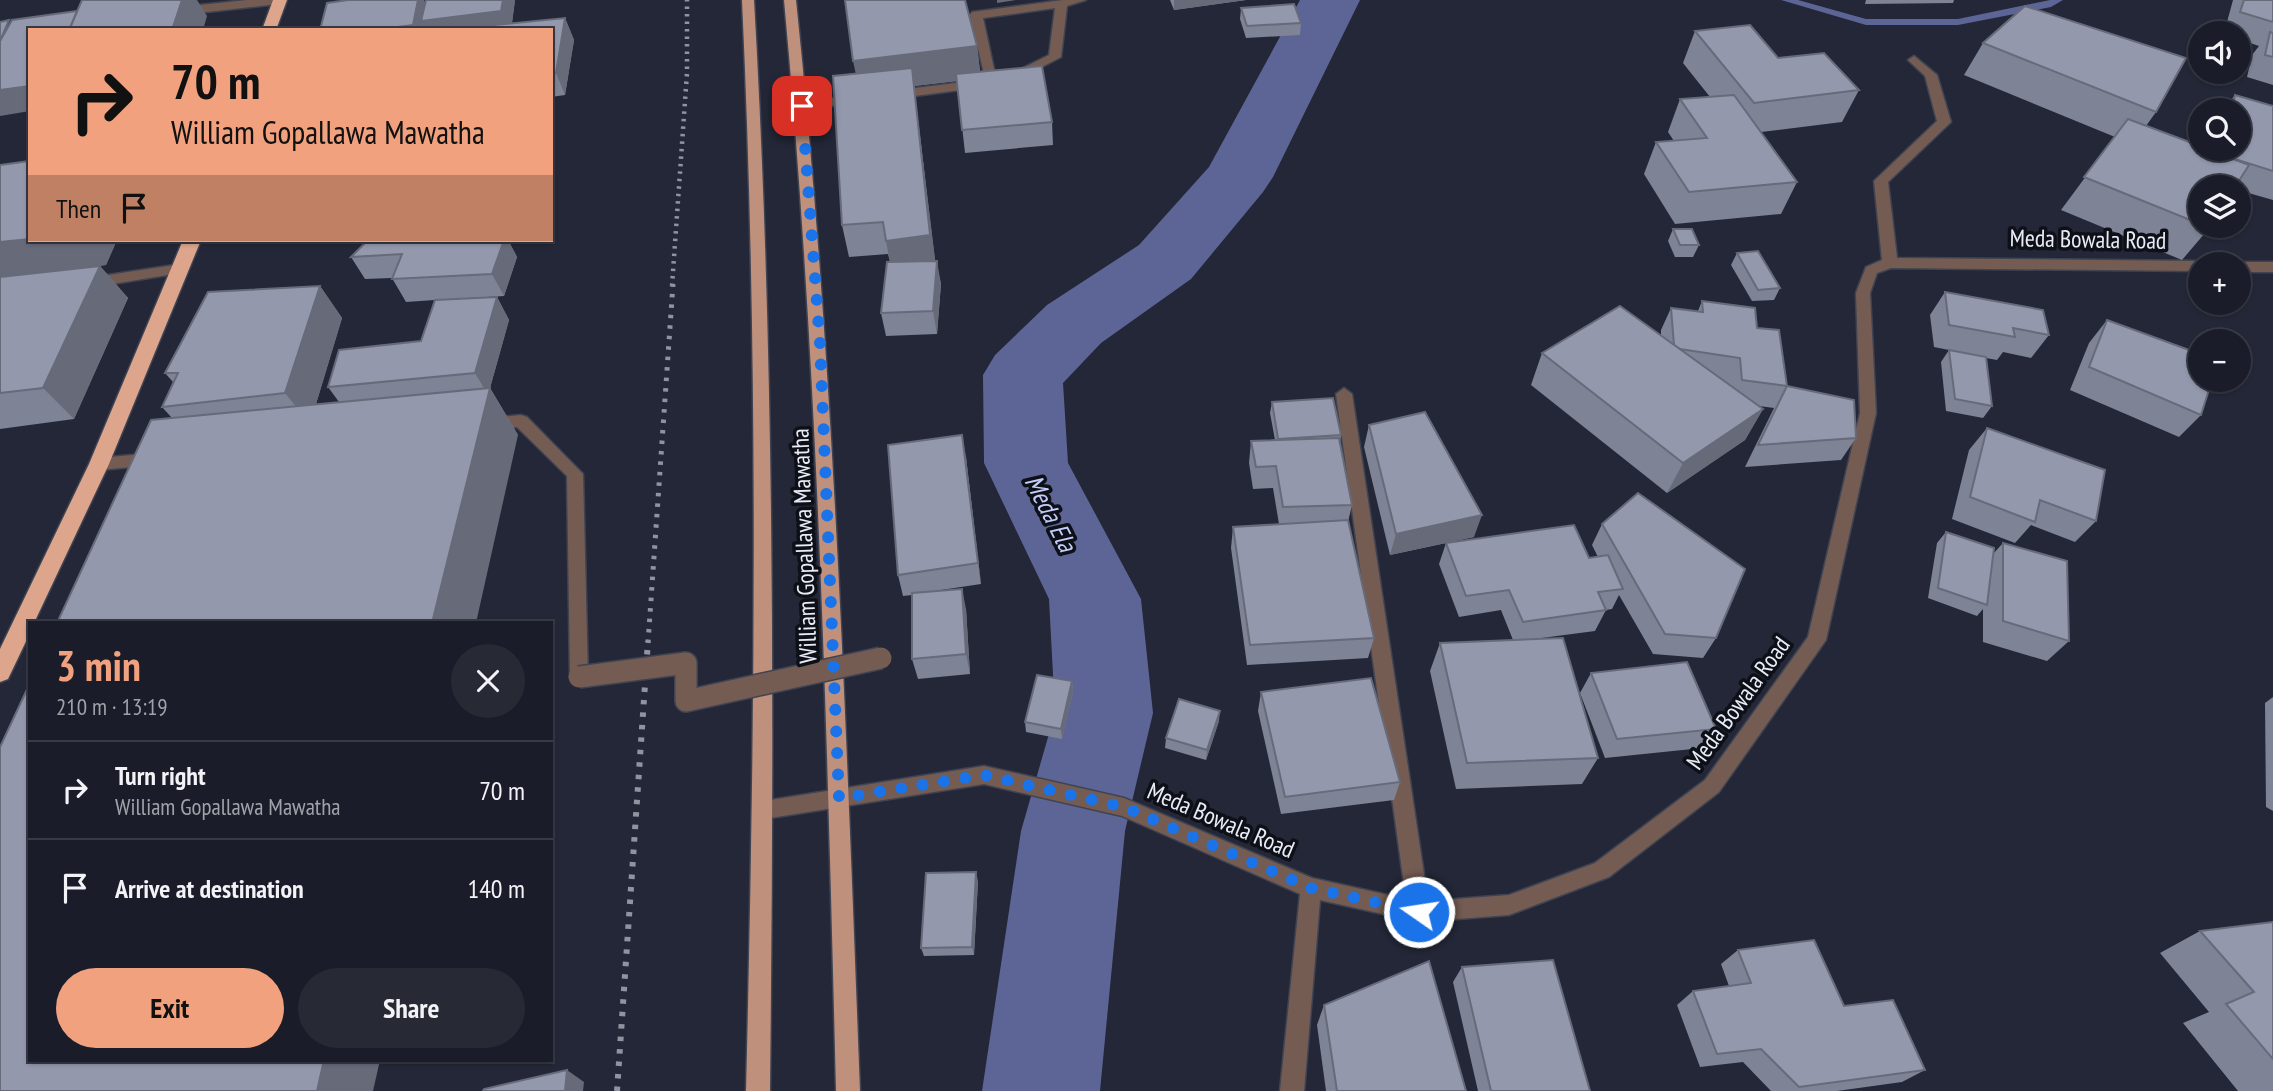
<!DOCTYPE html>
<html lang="en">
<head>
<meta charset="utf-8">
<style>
  :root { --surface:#1a1d29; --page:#272a35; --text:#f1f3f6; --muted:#9fa2a8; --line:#383b46; --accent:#f1a17d }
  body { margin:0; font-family:"PT Sans Narrow",sans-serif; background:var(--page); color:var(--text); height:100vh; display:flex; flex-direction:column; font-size:26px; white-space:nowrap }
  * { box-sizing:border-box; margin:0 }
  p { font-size:23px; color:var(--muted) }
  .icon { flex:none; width:38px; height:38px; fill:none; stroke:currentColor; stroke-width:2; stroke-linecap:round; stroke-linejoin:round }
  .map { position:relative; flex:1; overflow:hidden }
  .drawer { position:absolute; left:28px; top:621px; width:525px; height:441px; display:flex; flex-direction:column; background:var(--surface); border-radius:0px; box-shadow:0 2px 5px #0004,0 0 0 2px var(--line) }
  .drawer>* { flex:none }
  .banner { position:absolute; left:28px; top:28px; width:525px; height:214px; border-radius:0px; box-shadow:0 2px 5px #0004,0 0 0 2px var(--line); background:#f1a17d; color:#111; overflow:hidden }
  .buttons { position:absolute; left:2188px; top:21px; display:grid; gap:14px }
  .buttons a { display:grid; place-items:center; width:63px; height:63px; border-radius:50%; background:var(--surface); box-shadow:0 2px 5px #0004,0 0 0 2px var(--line); font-size:35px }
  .pin { position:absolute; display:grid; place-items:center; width:60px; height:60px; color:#fff; margin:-30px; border-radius:14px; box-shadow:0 4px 10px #0006 }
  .me { position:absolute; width:77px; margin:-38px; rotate:283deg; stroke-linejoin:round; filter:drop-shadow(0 0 5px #0008) }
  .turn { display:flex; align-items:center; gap:24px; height:147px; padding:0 28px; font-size:32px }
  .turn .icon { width:91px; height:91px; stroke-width:2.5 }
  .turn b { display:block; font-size:49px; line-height:60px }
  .then { display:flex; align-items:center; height:66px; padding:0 28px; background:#0003; gap:14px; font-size:26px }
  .round { display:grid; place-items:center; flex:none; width:74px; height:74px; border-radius:37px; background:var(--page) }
  .headline { display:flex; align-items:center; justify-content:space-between; height:119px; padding:0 28px }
  h1 { font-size:42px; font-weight:800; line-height:52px; color:var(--accent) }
  .action { display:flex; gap:14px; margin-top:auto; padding:14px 28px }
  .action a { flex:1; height:80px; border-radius:42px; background:var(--accent); color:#111; font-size:28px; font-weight:800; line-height:80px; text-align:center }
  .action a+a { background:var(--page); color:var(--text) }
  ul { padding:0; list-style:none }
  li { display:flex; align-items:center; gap:21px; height:98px; padding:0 28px; border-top:2px solid var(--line) }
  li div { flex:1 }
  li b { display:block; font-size:26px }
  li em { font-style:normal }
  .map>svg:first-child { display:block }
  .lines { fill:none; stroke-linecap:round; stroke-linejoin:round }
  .stream { fill:#5c6595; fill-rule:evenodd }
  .river { fill:#5c6595; fill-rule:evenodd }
  .minor-casing { stroke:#3f4352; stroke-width:3 }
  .major-casing { stroke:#3f4352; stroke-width:3 }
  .highway-casing { stroke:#3f4352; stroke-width:3 }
  .minor { fill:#745c53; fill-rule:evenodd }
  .major { fill:#bf907c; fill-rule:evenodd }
  .highway { fill:#dda58c; fill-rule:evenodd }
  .rail-far2 { stroke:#9094a1; stroke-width:4.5; stroke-dasharray:2.5 5; stroke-linecap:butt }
  .rail-far1 { stroke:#9094a1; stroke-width:5; stroke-dasharray:3.5 7; stroke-linecap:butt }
  .rail { stroke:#9094a1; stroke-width:6; stroke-dasharray:4.5 8; stroke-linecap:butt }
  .minor-bridge-casing { stroke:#3f4352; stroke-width:24; stroke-linecap:butt }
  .minor-bridge { stroke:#745c53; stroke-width:21 }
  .wall { fill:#7e8395 }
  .shaded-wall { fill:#676a79 }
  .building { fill:#9398ad; stroke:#676a79; stroke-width:2 }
  .route { stroke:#1a73e8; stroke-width:12; stroke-dasharray:0 21.6 }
  .labels { text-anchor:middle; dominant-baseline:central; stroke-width:7; stroke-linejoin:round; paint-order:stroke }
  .street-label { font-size:24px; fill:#e9ecf7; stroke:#0e1017 }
  .water-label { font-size:26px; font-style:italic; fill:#c4cefb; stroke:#0e1017 }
</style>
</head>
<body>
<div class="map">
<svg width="2273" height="1091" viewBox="0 0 2273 1091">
  <rect width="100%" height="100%" fill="#232737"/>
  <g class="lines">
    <polygon class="stream" points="1781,0 1798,0 1866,19 1958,19 2050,0 2063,0 2051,7 1958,25 1866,25"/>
    <polygon class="river" points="1300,0 1360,0 1273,177 1263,192 1191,279 1101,343 1063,383 1068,463 1141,599 1153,713 1125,831 1100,1091 982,1091 1021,831 1055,713 1049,599 984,463 983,375 995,355 1047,305 1139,245 1209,167"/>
    <defs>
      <g id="minor">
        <polygon points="247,0 284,0 278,4 180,15 174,11 180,7"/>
        <polygon points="1063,0 1086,0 1067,6 1061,57 1013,82 1009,81 1009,75 1049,55 1055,8 983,18 997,83 995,86 987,86 970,15 972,12"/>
        <polygon points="1914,56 1937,75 1951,122 1888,182 1897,258 2200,261 2206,264 2200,264 2200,271 1891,268 1877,273 1870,293 1876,413 1826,640 1719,792 1609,877 1509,915 1419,922 1320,900 1304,1091 1280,1091 1300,894 1122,816 984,784 764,819 757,817 754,810 757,803 764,801 984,766 1124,798 1312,878 1406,899 1336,394 1344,388 1352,394 1428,901 1509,895 1595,863 1705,780 1808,637 1860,413 1856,293 1866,267 1882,260 1874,181 1937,121 1925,76 1908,60"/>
        <polygon points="979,80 983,81 983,87 892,99 886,95 892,91"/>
        <polygon points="857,95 863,99 862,102 802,110 796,106 802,102"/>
        <polygon points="2238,262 2273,262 2273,272 2238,272 2238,264 2232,264"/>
        <polygon points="181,264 188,269 186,272 88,288 81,283 88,278"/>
        <polygon points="521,415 527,417 583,474 588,677 586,683 579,685 572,683 570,677 567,476 517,427 489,430 481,424 489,418"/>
        <polygon points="154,453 162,459 154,465 99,470 91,464 99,458"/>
      </g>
      <g id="major">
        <path d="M 742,0 L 754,0 C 775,364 774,727 770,1091 L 746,1091 C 755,727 759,364 742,0 Z"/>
        <path d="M 784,0 L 796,0 C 834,363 846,727 860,1091 L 836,1091 C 827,727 818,363 784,0 Z"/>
      </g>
      <g id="highway">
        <polygon points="273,0 287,0 276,30 262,30"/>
        <polygon points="183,240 201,240 109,464 34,623 30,623 30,633 8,679 0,682 0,649 89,464"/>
      </g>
    </defs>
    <use href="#minor" class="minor-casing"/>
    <use href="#major" class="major-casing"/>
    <use href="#highway" class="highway-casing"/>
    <use href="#minor" class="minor"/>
    <use href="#major" class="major"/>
    <use href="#highway" class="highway"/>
    <polyline class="rail-far2" points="672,286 687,73 687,0"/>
    <polyline class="rail-far1" points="648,643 673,284"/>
    <polyline class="rail" points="617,1091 648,641"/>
    <defs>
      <polyline id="minor-bridge" points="579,677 686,663 686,701 881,658"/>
    </defs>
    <use href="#minor-bridge" class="minor-bridge-casing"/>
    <use href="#minor-bridge" class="minor-bridge"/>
  </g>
  <g class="wall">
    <polygon points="348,0 425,3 426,0 515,0 512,23 565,18 574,40 565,95 551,97 551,30"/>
    <polygon points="1170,0 1246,0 1174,10"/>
    <polygon points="1866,0 1954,0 1953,3 1865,4"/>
    <polygon points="2233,0 2273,0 2273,85 2247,77 2252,55 2259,46 2238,39 2238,33 2224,33"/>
    <polygon points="1241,8 1301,23 1300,35 1246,38 1240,19"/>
    <polygon points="1695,31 1778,58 1859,90 1842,122 1761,132 1797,182 1781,214 1675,224 1644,174 1656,142 1674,141 1668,132 1680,99 1710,97 1683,63"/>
    <polygon points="1983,43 2156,112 2146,126 2210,150 2210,149 2238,149 2238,110 2223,110 2235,95 2273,106 2273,200 2238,190 2238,187 2200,187 2200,226 2211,226 2182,260 2061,210 2115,137 1964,75"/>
    <polygon points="977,46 980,72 1052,122 1053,145 965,153 957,81 914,86 935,261 941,284 937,334 886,336 881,313 890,262 888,254 849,257 842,225 856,74"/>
    <polygon points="0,165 30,240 117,240 106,265 42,273 100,266 128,298 74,419 0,429"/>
    <polygon points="1673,229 1699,245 1693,257 1675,257 1668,241"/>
    <polygon points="402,240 508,240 517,257 504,296 452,299 497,297 509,320 490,388 518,435 172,418 162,407 173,382 165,373 320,286 342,318 316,404 339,402 328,387 421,341 435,300 406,302 392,278 365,279 351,257"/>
    <polygon points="1737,253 1780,288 1774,300 1752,301 1731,265"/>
    <polygon points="1945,292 2049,335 2031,358 2003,352 1997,360 1986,358 1992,406 1983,418 1946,411 1941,362 1949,350 1934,347 1930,315"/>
    <polygon points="1702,301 1757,328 1787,386 1856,438 1841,460 1745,467 1774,408 1759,406 1763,409 1745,440 1667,493 1531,385 1542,353 1661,336 1661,330 1671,308 1698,311"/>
    <polygon points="2107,320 2201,415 2179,437 2070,390 2089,343"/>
    <polygon points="1272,402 1341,435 1340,443 1352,505 1348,522 1374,638 1368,658 1247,665 1231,548 1233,527 1279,524 1273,488 1253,489 1249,463 1251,441 1275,440 1270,413"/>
    <polygon points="1369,425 1474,537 1449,542 1589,558 1598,557 1592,545 1602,524 1716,638 1703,658 1653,654 1619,595 1612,609 1606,610 1595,631 1534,639 1598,758 1582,784 1456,789 1430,671 1440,643 1513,640 1501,610 1459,617 1439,564 1446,543 1390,555 1364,447"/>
    <polygon points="1987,428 2096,521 2075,542 2031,525 2015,543 1952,519 1969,450"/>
    <polygon points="966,457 981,584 941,590 966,609 970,674 918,679 912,659 912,595 903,596 898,575"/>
    <polygon points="1946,532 1993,554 2003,543 2069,641 2047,661 1983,642 1983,609 1977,616 1928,598 1937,543"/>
    <polygon points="1591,673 1716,729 1702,748 1605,758 1580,693"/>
    <polygon points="1072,681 1073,692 1062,739 1026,732 1025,722"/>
    <polygon points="1261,692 1400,782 1394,800 1281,814 1258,711"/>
    <polygon points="2273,697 2273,811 2266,807 2265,703"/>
    <polygon points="1219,721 1206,760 1165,748 1166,738"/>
    <polygon points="978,881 974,955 924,956 921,948"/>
    <polygon points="2273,922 2273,1091 2238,1091 2183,1023 2209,1012 2160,953 2200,931"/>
    <polygon points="1738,950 1844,1006 1925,1070 1902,1082 1837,1091 1771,1091 1743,1062 1700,1067 1677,1005 1693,991 1729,986 1721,964"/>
    <polygon points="1462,967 1590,1091 1478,1091 1453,982"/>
    <polygon points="1324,1005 1466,1091 1326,1091 1317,1025"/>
  </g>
  <g class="shaded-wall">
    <polygon points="124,0 197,0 207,16 203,30 172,30"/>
    <polygon points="418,0 424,0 430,14 503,0 515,0 511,30 375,30"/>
    <polygon points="997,0 1016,0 997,3"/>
    <polygon points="1174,0 1246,0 1174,10"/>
    <polygon points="565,18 574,40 565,95 556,73"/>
    <polygon points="977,46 981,78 914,86 936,267 892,273 886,241 930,235 860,93 853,61"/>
    <polygon points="30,86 30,111 0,116 0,90"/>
    <polygon points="30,239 30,240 117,240 106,265 0,278 0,242"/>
    <polygon points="504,240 508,240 517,257 504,296 492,274"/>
    <polygon points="937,261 941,284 937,334 933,311"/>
    <polygon points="100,266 128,298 74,419 43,388"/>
    <polygon points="320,286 342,318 310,424 285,393"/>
    <polygon points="497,297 509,320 490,388 518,435 476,623 432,623 488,395 475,373"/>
    <polygon points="1763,409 1745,440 1667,493 1683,463"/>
    <polygon points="962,435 966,457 981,584 978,563"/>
    <polygon points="1482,515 1474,537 1390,555 1396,534"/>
    <polygon points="962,589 966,609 970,674 966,654"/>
    <polygon points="1072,681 1073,692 1062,739 1061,729"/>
    <polygon points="1220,711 1219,721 1206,760 1207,750"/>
    <polygon points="976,872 978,881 974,955 972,947"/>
    <polygon points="324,1060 380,1060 373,1091 317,1091"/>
    <polygon points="567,1070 584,1082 583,1091 565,1091"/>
  </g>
  <g class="building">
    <polygon points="82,0 182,0 172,30 69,30"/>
    <polygon points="348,0 418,0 413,25 375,30 320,30 327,3"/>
    <polygon points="426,0 503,0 501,11 421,21"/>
    <polygon points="845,0 965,0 977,46 853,61"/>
    <polygon points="2244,0 2273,0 2273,22 2240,12"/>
    <polygon points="1294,4 1301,23 1247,26 1241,8"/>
    <polygon points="2025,6 2186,58 2156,112 1983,43"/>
    <polygon points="77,11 69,30 30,30 30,86 0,90 0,41 12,20"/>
    <polygon points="565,18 556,73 551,73 551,30 474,30 474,27"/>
    <polygon points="9,20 0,41 0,22"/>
    <polygon points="1750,25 1778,58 1824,53 1859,90 1754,103 1695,31"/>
    <polygon points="2270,32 2273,33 2273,57 2265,55"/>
    <polygon points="1042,66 1052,122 962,130 956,74"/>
    <polygon points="912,68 930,235 886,241 883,222 842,225 833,76"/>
    <polygon points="1734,95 1797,182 1689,192 1656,142 1707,138 1680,99"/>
    <polygon points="2235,95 2273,106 2273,171 2222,155 2223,149 2238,149 2238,110 2232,110"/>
    <polygon points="2128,119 2200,146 2200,149 2206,149 2249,165 2235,187 2200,187 2200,224 2084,177"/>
    <polygon points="30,161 30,239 0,242 0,165"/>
    <polygon points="1673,229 1692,229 1699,245 1680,245"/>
    <polygon points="402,240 504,240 492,274 392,279 402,254 351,257 366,242"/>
    <polygon points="1758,251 1780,288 1758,290 1737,253"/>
    <polygon points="937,261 933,311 881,313 887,262"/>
    <polygon points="100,266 43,388 0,393 0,277"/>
    <polygon points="320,286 285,393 162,407 178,373 165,373 208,292"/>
    <polygon points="1945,292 2043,310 2049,335 2013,328 2015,337 1949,325"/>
    <polygon points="497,297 475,373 328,387 339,350 421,341 435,300"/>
    <polygon points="1702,301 1755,308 1757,328 1779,330 1787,386 1742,380 1740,358 1680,349 1674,345 1671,308 1703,312"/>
    <polygon points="1620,306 1763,409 1683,463 1542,353"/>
    <polygon points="2107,320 2200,354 2200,380 2212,380 2201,415 2089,367"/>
    <polygon points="1949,350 1986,357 1992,406 1955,399"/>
    <polygon points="1787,386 1854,400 1856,438 1758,445"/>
    <polygon points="490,388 432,623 57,623 151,420"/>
    <polygon points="1333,398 1341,435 1278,439 1272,402"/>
    <polygon points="1425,412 1482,515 1396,534 1369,425"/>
    <polygon points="1987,428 2105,470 2096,521 2040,500 2035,522 1970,497"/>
    <polygon points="962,435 978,563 898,575 888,445"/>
    <polygon points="1339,438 1352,505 1283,507 1276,466 1256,467 1251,441"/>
    <polygon points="1638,493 1745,569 1716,638 1665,634 1602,524"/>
    <polygon points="1348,520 1374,638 1250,645 1233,527"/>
    <polygon points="1574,525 1589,558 1608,555 1623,589 1598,592 1606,610 1523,622 1509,590 1466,596 1446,543"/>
    <polygon points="1946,532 1994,548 1987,605 1938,588"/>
    <polygon points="2003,543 2067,561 2069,641 2003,621"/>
    <polygon points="962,589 966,654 912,659 912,593"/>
    <polygon points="1563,638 1598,758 1467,763 1440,643"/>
    <polygon points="1687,662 1716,729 1617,739 1591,673"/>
    <polygon points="1037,675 1072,681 1061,729 1025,722"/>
    <polygon points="1371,678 1400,782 1285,797 1261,692"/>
    <polygon points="30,683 30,1060 324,1060 317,1091 0,1091 0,747"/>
    <polygon points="1179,699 1220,711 1207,750 1166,738"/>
    <polygon points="976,872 972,947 921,948 926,873"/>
    <polygon points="2273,922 2273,1059 2226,1004 2254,992 2200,931"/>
    <polygon points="1814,940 1844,1006 1893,1000 1925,1070 1799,1087 1761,1049 1717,1054 1693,991 1751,983 1738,950"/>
    <polygon points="1553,960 1590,1091 1491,1091 1462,967"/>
    <polygon points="1429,961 1466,1091 1337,1091 1324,1005"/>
    <polygon points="567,1070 565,1091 483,1091 484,1089"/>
  </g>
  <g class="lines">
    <polyline class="route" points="802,106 820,343 839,798 984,775 1124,807 1311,888 1419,912"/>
  </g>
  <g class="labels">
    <g class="street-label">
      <text transform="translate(2088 239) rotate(1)">Meda Bowala Road</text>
      <text transform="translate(804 546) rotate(-92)">William Gopallawa Mawatha</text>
      <text transform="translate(1738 703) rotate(-54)">Meda Bowala Road</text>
      <text transform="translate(1221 820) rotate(23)">Meda Bowala Road</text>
    </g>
    <g class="water-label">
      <text transform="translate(1051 513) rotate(63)">Meda Ela</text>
    </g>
  </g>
</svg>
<div class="buttons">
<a><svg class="icon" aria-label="sound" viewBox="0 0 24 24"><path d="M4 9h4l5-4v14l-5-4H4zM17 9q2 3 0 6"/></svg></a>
<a><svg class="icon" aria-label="search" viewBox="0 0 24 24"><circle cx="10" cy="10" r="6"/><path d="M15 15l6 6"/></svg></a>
<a><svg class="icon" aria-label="layers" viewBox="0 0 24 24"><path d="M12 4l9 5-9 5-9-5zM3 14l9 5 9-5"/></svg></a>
<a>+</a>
<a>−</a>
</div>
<div class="pin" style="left:802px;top:106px;background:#d93025"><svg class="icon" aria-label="arrive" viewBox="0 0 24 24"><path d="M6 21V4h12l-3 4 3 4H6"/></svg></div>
<svg class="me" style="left:1419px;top:912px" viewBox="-20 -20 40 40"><circle r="17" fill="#1a73e8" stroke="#fff" stroke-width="3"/><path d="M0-11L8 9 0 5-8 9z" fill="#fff"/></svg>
<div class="banner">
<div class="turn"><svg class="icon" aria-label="right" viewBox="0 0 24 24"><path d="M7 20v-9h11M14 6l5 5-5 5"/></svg><div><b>70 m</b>William Gopallawa Mawatha</div></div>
<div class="then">Then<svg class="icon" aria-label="arrive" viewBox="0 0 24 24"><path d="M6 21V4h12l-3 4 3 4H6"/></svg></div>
</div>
<section class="drawer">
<div class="headline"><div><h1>3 min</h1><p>210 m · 13:19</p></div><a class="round"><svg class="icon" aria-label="close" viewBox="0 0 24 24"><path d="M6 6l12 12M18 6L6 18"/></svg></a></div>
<ul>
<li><svg class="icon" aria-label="right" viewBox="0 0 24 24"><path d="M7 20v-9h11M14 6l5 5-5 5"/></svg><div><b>Turn right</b><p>William Gopallawa Mawatha</p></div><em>70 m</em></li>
<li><svg class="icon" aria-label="arrive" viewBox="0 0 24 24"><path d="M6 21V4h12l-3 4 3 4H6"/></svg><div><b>Arrive at destination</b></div><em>140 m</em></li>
</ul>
<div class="action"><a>Exit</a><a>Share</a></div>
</section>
</div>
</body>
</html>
